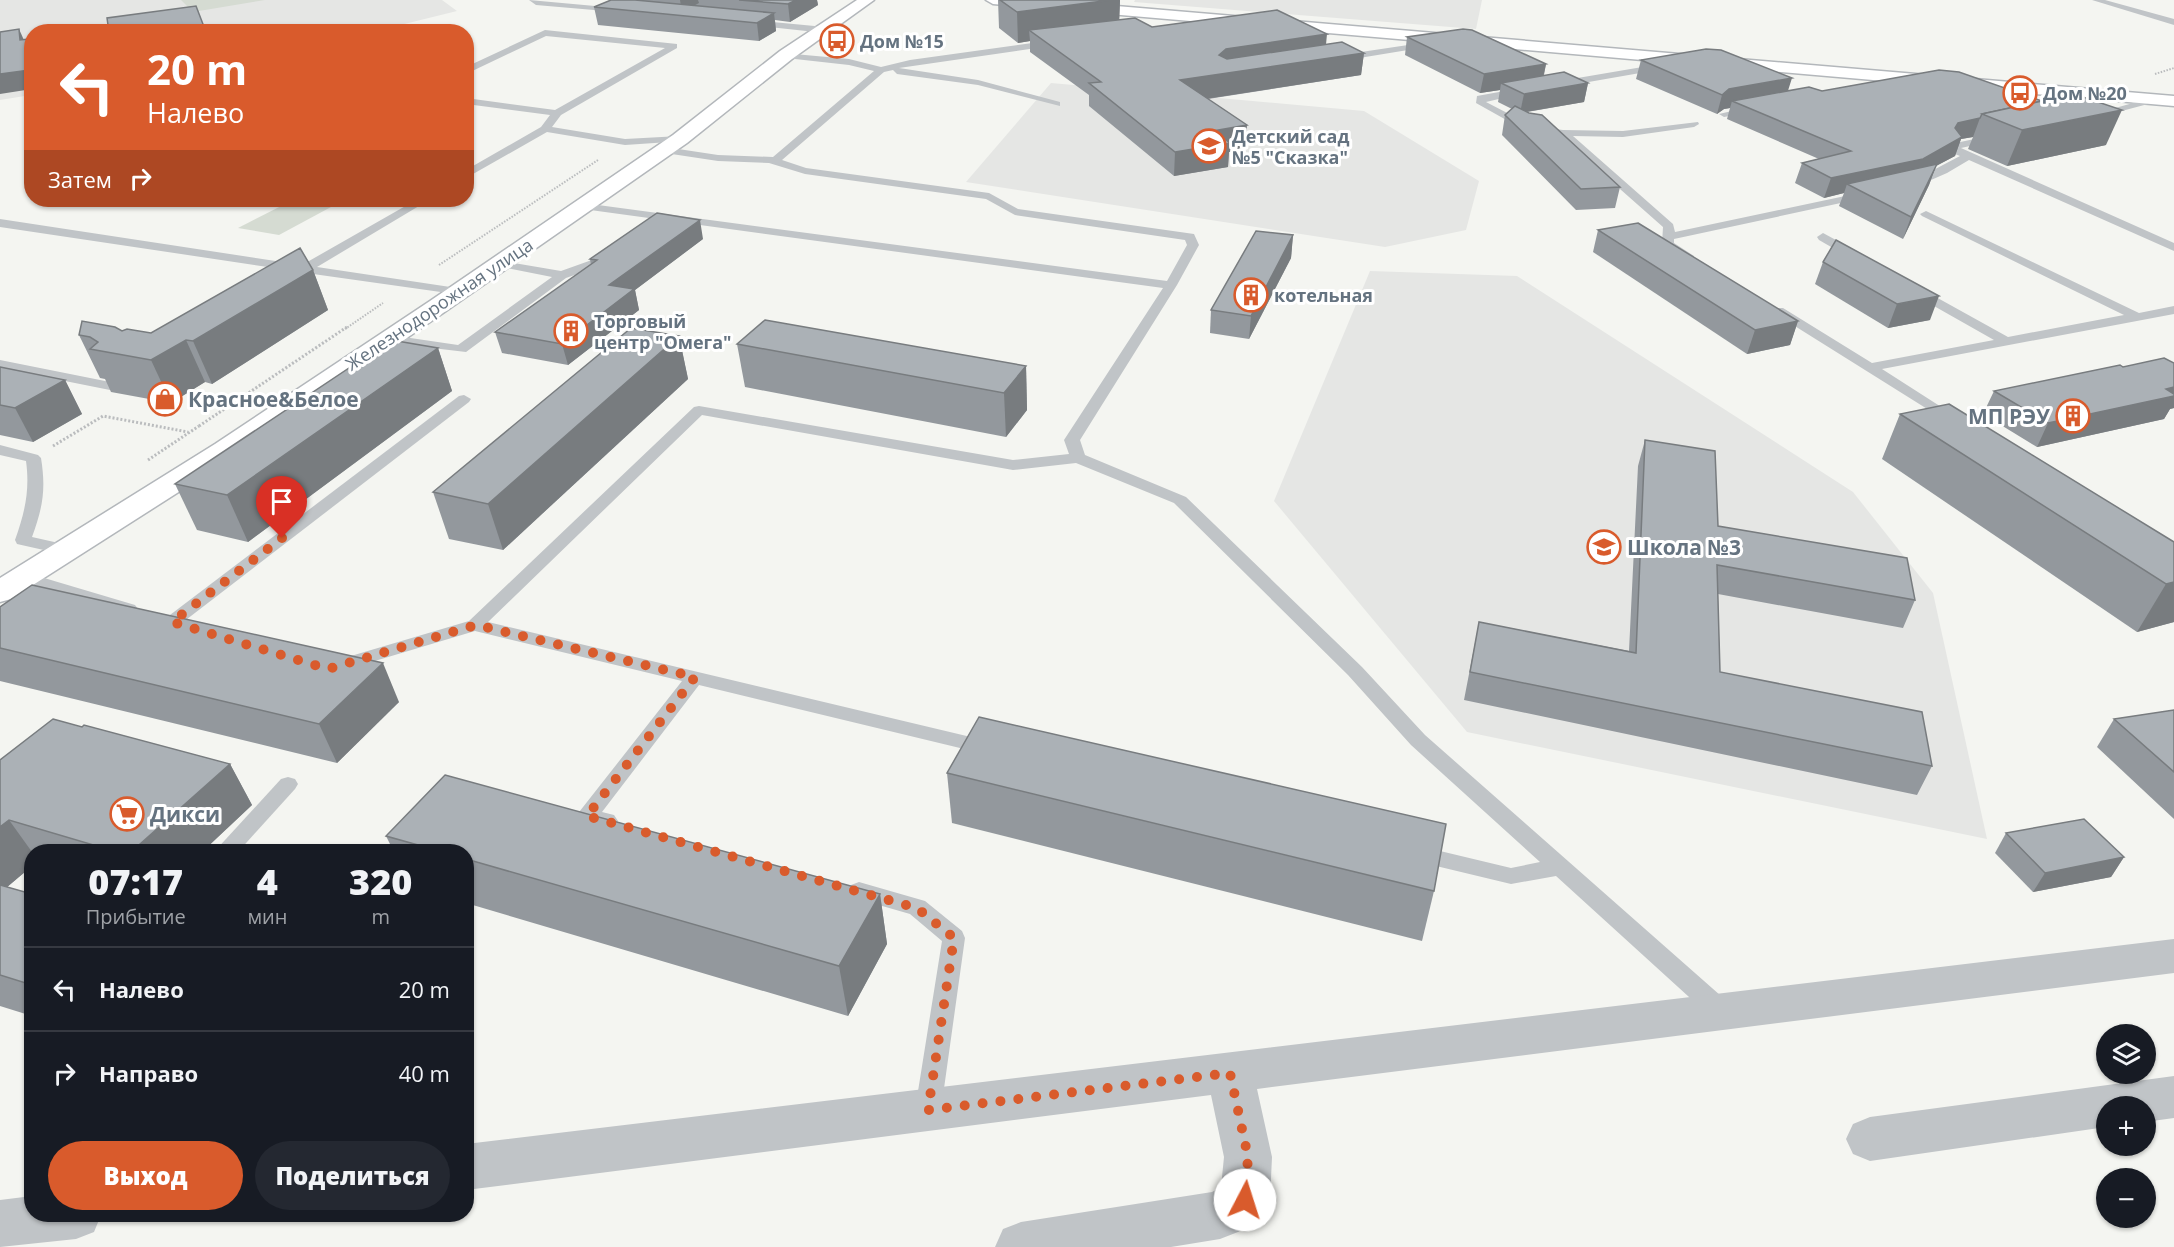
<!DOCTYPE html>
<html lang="ru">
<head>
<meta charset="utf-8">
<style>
  :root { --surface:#171b24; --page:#242831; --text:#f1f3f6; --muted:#9ea1a6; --line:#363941; --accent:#d95b2c }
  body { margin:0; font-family:"Open Sans",sans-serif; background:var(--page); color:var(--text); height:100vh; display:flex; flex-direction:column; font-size:22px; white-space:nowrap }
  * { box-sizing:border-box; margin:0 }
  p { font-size:20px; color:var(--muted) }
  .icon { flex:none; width:33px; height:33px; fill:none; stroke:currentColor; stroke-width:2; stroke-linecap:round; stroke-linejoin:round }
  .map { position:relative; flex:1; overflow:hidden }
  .details { position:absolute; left:24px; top:844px; width:450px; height:378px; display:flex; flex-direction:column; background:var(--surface); border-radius:24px; box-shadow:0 2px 4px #0004 }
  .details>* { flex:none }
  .top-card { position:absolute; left:24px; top:24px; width:450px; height:183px; border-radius:24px; box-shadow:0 2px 4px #0004; background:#d95b2c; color:#fff; overflow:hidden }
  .buttons { position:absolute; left:2096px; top:1024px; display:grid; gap:12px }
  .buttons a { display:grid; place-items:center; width:60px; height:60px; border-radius:50%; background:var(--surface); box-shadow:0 2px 4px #0004; font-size:30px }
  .pin { position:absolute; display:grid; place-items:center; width:51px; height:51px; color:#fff; margin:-62px -26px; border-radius:50% 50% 50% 0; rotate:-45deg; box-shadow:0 0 6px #0007 }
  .pin .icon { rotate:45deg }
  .me { position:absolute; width:66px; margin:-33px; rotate:5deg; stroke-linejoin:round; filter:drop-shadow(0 0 4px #0008) }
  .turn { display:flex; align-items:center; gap:21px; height:126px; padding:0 24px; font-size:27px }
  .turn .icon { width:78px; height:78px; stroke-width:2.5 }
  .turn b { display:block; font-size:42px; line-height:51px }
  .then { display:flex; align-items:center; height:57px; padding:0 24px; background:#0003; gap:12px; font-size:22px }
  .eta { display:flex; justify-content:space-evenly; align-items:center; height:102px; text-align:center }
  .eta b { font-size:36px; font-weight:800; line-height:42px }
  .primary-button { display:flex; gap:12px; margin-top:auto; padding:12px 24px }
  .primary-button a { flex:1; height:69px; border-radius:36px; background:var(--accent); color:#fff; font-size:24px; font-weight:800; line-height:69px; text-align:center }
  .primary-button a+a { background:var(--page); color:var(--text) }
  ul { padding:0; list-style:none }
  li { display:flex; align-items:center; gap:18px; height:84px; padding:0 24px; border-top:2px solid var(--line) }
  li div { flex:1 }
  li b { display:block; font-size:22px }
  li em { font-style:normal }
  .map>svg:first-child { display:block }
  .built { fill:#e5e6e4 }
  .green { fill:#d5dbd2 }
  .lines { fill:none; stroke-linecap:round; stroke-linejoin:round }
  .secondary-casing { stroke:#b3b7bb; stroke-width:3 }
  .path-far1 { stroke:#babcbe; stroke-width:2; stroke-dasharray:1.5 1.5; stroke-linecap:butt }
  .path { stroke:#babcbe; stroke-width:3; stroke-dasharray:2 2; stroke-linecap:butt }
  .lane { fill:#c0c4c7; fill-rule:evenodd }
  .street { fill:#c0c4c7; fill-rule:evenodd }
  .secondary { fill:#fff; fill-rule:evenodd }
  .wall { fill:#93989d }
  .shaded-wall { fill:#787c7f }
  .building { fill:#abb1b6; stroke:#787c7f; stroke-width:1.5 }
  .route { stroke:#d95b2c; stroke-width:10; stroke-dasharray:0 18 }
  .labels { text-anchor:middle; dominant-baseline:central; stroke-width:6; stroke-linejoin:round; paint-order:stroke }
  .far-poi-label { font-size:18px; font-weight:bold; fill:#657380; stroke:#fff; text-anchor:start }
  .far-street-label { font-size:18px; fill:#657380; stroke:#fff }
  .poi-label { font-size:21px; font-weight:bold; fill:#657380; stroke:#fff; text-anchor:start }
</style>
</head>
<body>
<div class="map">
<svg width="2174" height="1247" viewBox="0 0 2174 1247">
  <rect width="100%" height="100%" fill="#f4f5f1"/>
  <g class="built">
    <polygon points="0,0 442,0 457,11 372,32 32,32 31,95 0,100"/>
    <polygon points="1135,0 1482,0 1476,29 1134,2"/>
    <polygon points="1051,83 1364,111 1479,181 1466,230 1385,247 966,182"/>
    <polygon points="1370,271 1517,276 1853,492 1933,593 1987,839 1467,732 1274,501"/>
  </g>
  <g class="green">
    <polygon points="181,0 265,0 193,12"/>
    <polygon points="293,200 344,200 279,235 238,228"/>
  </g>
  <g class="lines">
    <defs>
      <g id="secondary">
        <polygon points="857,0 874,0 792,59 687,143 446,311 235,456 11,599 0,602 0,578 215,444 430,301 673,135 780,51"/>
        <polygon points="986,0 1046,0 2174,96 2174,106 993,4"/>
      </g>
    </defs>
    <use href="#secondary" class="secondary-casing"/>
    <g class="path-far1">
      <polyline points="2155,74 2174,68"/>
      <polyline points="439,265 598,160"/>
      <polyline points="345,329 383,303"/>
    </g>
    <g class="path">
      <polyline points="199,426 347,327"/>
      <polyline points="53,446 103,416 188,432"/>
      <polyline points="148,460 199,426"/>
    </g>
    <g class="lane">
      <polygon points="529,0 617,8 621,10 617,12 536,5"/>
      <polygon points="2092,0 2105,0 2174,19 2174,25"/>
      <polygon points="752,20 825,27 829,30 825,33 749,25 749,21"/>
      <polygon points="545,30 677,44 677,48 561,115 552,127 625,139 680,136 685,139 684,141 625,145 547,132 466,178 466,170 541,127 550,115 466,104 466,98 555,110 665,48 546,36 466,74 466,67"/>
      <polygon points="1425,34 1428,35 1428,39 1414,49 1341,61 1336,58 1341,55 1408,45"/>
      <polygon points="1054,40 1057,41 1057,45 899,68 978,80 1060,102 1060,106 978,85 897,74 893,70 884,72 782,160 806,168 989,193 1018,209 1194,234 1199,245 1177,285 1080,440 1085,455 1186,497 1362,667 1425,735 1729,1003 1732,1010 1729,1017 1720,1020 1711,1017 1556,876 1511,884 1407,859 1404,853 1407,847 1415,845 1511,868 1540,862 1411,745 1348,675 1174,503 1076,463 1013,470 702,415 488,622 996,743 999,748 996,753 989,755 699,685 602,812 614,815 618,821 614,827 607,829 580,821 576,816 682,681 475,631 348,669 334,669 332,665 334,661 469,621 694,407 699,406 1013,460 1069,454 1064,440 1163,288 583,209 577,206 583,203 1167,281 1187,245 1185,240 1015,215 986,199 805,174 769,163 718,161 665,153 660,150 665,147 718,155 773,157 874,71 849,65 786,58 783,57 783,53 849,59 881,67 910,60"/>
      <polygon points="1660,64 1665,67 1663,69 1560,87 1555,84 1560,81"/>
      <polygon points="1521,88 1526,91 1524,93 1486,102 1532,126 1563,130 1623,131 1698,122 1699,124 1694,127 1623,137 1573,136 1673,224 1675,232 1864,192 1870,195 1864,198 1674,239 1674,243 1694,256 1692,259 1684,259 1662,244 1663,227 1560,136 1526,131 1476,103 1477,96"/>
      <polygon points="2127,94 2148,104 2099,117 2094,114 2133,103 2122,97"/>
      <polygon points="1753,106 1758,109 1756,111 1724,117 1719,114"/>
      <polygon points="1993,135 1997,136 1997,140 1961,148 2174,243 2174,251 1969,160 1947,173 1915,187 1911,188 1905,185 1960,156 1955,154 1950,146 1951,144"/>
      <polygon points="416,200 429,200 317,267 457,288 463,292 462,295 306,273 301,275 295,271 0,227 0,219 302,265"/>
      <polygon points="1926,211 2139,313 2174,306 2174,314 1882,369 1960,419 1958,422 1948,422 1771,311 1773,308 1783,308 1872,363 1994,340 1911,293 1910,290 1916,286 2008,337 2124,315 1922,216 1920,214"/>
      <polygon points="1823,233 1860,253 1862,256 1860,259 1852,259 1819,240 1817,237"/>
      <polygon points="609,250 613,251 613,257 597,267 566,278 466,352 390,343 383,339 390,335 458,345 552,277 496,266 494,263 496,260 561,271 589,261"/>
      <polygon points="0,360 110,382 117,386 110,390 0,368"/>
      <polygon points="464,395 471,399 469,402 178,626 166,626 163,622 166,618 459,396"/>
      <path d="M 0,445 L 38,455 L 41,458 C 46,489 43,507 32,537 L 72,546 L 74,550 L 72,554 L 66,555 L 17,544 L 15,540 C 25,512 30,490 26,461 L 0,455 Z"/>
      <polygon points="24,572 135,605 138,609 135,613 129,615 18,581 15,577 18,573"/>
      <polygon points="288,777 295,779 298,784 295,789 238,852 214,852 281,779"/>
      <polygon points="859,882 925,901 962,931 965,938 941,1110 937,1118 928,1122 919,1118 915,1110 942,941 910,914 851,897 848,891 851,885"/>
    </g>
    <g class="street">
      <polygon points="2174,939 2174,973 1257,1089 1272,1157 1270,1200 1263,1217 1238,1232 1220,1239 1171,1247 995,1247 1003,1229 1021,1222 1212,1192 1221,1187 1224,1157 1211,1095 466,1190 466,1144"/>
      <polygon points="2174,1076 2174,1118 2145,1122 2145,1107 2106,1107 2106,1127 1870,1161 1853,1154 1846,1139 1853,1124 1870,1117"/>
      <polygon points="32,1196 32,1215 101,1215 94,1232 76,1239 0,1247 0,1200"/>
    </g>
    <use href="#secondary" class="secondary"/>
  </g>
  <g class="wall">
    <polygon points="611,0 817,0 818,5 790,22 775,20 776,31 759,41 598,25 594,7"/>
    <polygon points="998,0 1120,0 1119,19 1152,27 1326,44 1364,53 1361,75 1208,99 1245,150 1229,152 1228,167 1174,176 1089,106 1089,95 1030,52 1030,41 1018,43 999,28"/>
    <polygon points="1407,37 1546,64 1544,75 1588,83 1584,102 1527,112 1620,187 1615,208 1576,210 1502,135 1505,115 1512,109 1498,102 1500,90 1480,93 1405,55"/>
    <polygon points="1641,60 1789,90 1822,91 1939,70 2106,145 2007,166 1968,149 1973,137 1961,139 1955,156 1936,166 1929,185 1903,239 1839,206 1844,193 1824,198 1795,183 1802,163 1819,159 1727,119 1730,108 1724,109 1717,114 1636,79"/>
    <polygon points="1598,230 1798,321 1790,345 1747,354 1593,252"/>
    <polygon points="1293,235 1291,258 1249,339 1210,333 1211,310"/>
    <polygon points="703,239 635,290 639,310 568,365 502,353 495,332 591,265 590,259"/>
    <polygon points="1823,262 1930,320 1888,328 1815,284"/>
    <polygon points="313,270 328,310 212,384 205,382 171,403 111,392 105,379 100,378 79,335 122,331 151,333"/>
    <polygon points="679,336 688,379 503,550 449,539 433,492"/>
    <polygon points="737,344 1026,366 1027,410 1006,437 745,387"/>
    <polygon points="438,348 452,391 248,542 197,530 175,484"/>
    <polygon points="2174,363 2174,408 2170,409 2164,419 2037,447 1983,414 1994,391 2123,367"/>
    <polygon points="0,367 65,380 82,414 33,442 0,435"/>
    <polygon points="1900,414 2174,542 2174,622 2137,632 1882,459"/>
    <polygon points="1645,440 1718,526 1915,600 1903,628 1718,594 1720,672 1932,766 1917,795 1464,700 1479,622 1629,651 1638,466"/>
    <polygon points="0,607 399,702 337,763 0,681"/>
    <polygon points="2174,710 2174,819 2097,747 2114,719"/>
    <polygon points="82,727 230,764 252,805 202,852 32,852 32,866 7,887 32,894 32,1016 0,1006 0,760"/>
    <polygon points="947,773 1434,891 1422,941 952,823"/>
    <polygon points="2006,833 2124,857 2111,877 2033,892 1995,853"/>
    <polygon points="386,836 880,894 887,944 848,1016 466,903 466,852 394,852"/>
  </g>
  <g class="shaded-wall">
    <polygon points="680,0 698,0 699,3 682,12"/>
    <polygon points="796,0 817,0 818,5 790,22 788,4"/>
    <polygon points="1111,0 1120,0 1119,29 1029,30 1030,41 1018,43 1017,12"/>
    <polygon points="774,13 776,31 759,41 757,23"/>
    <polygon points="19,29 27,47 20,40"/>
    <polygon points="1327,34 1325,55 1364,53 1361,75 1179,103 1180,80 1219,55 1226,49"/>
    <polygon points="29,39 32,45 32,89 0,94 0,74"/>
    <polygon points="1546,64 1542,82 1501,83 1500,90 1480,93 1484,74"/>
    <polygon points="1792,78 1786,97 1732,101 1730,108 1724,109 1717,114 1722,95 1729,89"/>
    <polygon points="1588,83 1584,102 1520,113 1524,94"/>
    <polygon points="2122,110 2106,145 2007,166 2022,130"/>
    <polygon points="1980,118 1973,137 1961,139 1955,156 1936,166 1929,185 1903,239 1911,217 1847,184 1844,193 1824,198 1831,178 1958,123"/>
    <polygon points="1247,125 1245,150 1229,152 1228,167 1174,176 1175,152 1213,131"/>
    <polygon points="700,220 703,239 635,290 639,310 568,365 562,344 609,285"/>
    <polygon points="1293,235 1291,258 1249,339 1251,316"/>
    <polygon points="313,270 328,310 212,384 193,341"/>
    <polygon points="1939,296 1930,320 1888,328 1897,304"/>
    <polygon points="1798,321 1790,345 1747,354 1755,330"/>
    <polygon points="679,336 688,379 503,550 488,504"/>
    <polygon points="186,340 205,382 171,403 151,360"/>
    <polygon points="438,348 452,391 248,542 227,495"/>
    <polygon points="1026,366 1027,410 1006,437 1004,393"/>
    <polygon points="65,380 82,414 33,442 15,408"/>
    <polygon points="2174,387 2174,408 2170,409 2164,419 2037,447 2048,423"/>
    <polygon points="2174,582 2174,622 2137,632 2166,584"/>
    <polygon points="383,663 399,702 337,763 319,724"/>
    <polygon points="230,764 252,805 202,852 131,852"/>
    <polygon points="9,820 32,852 32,866 0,893 0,827"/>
    <polygon points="2124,857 2111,877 2033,892 2045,873"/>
    <polygon points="880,894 887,944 848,1016 839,966"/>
  </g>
  <g class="building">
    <polygon points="611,0 635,0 774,13 757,23 594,7"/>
    <polygon points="739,0 796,0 788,4"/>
    <polygon points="1000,0 1111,0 1017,12"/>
    <polygon points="196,6 206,32 109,32 107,18"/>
    <polygon points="1277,10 1327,34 1226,49 1219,55 1227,59 1342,42 1364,53 1180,80 1247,125 1213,131 1230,143 1175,152 1089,83 1101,82 1029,30 1135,18 1152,27"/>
    <polygon points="19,29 20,40 29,39 30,70 0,74 0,32"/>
    <polygon points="1463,29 1472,30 1546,64 1484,74 1407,37"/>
    <polygon points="1706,49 1721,50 1792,78 1729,89 1722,95 1641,60"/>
    <polygon points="1939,70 1959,72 2042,101 1982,114 1980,118 1958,123 1955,128 1962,137 1923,159 1831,178 1802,163 1851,151 1732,101 1809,87 1822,91"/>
    <polygon points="1564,72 1588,83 1524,94 1501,83"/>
    <polygon points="2074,94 2122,110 2022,130 1982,114"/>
    <polygon points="1515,106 1529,113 1542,115 1620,187 1581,189 1505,115"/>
    <polygon points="1937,164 1911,217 1847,184"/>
    <polygon points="657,213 700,220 609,285 634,289 562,344 495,332 597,260 590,259"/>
    <polygon points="1638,223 1798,321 1755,330 1598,230"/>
    <polygon points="1256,231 1293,235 1251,316 1211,310"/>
    <polygon points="1836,240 1939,296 1897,304 1823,262"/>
    <polygon points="300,248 313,270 193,341 186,340 151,360 90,349 98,342 90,337 79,335 82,321 115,327 122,331 127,329 151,333"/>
    <polygon points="765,320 1026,366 1004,393 737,344"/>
    <polygon points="631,328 679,336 488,504 433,492"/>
    <polygon points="391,340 438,348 227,495 175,484"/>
    <polygon points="2164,358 2174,363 2174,387 2166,389 2174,394 2174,396 2048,423 1994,391 2120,365 2123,367"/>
    <polygon points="0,367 65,380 15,408 0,405"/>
    <polygon points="1949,404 2174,542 2174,582 2166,584 1900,414"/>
    <polygon points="1645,440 1715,451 1718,526 1907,558 1915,600 1717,565 1720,672 1922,712 1932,766 1470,672 1479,622 1636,653"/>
    <polygon points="32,585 383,663 319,724 0,648 0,607"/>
    <polygon points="2174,710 2174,772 2114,719"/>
    <polygon points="979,717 1446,824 1434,891 947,773"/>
    <polygon points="53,719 82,727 84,725 230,764 131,852 117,852 9,820 0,827 0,760"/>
    <polygon points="445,775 880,894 839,966 466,859 466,852 443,852 386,836"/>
    <polygon points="2084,819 2124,857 2045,873 2006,833"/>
    <polygon points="0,885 32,894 32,985 0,975"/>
  </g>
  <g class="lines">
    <polyline class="route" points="282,538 172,622 328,669 476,625 695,677 587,816 917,908 954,938 928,1110 1230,1073 1248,1157 1245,1200"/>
  </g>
  <defs>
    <symbol id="bus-ring" viewBox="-11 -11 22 22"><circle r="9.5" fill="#fff" stroke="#d95b2c" stroke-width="1.5"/><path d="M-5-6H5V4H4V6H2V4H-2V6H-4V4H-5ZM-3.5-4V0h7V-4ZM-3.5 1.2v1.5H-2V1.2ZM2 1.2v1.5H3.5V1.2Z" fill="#d95b2c"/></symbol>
    <symbol id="school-ring" viewBox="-11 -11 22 22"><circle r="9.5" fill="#fff" stroke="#d95b2c" stroke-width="1.5"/><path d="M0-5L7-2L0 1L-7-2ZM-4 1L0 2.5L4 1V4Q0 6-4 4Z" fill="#d95b2c"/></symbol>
    <symbol id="building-ring" viewBox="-11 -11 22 22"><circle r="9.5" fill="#fff" stroke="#d95b2c" stroke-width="1.5"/><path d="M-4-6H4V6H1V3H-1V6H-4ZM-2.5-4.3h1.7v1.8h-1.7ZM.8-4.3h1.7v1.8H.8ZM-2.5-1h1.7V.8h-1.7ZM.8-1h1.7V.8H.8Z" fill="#d95b2c"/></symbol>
    <symbol id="shop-ring" viewBox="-11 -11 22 22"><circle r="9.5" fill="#fff" stroke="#d95b2c" stroke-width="1.5"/><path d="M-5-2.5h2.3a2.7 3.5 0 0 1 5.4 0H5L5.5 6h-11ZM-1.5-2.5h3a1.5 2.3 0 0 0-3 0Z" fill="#d95b2c"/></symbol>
    <symbol id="supermarket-ring" viewBox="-11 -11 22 22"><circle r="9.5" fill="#fff" stroke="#d95b2c" stroke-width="1.5"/><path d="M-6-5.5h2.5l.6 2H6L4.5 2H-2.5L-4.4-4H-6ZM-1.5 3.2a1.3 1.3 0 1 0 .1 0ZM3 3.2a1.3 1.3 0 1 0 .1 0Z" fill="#d95b2c"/></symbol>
  </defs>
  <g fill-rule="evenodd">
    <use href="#bus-ring" x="818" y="22" width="38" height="38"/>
    <use href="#bus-ring" x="2001" y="74" width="38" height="38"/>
    <use href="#school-ring" x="1190" y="127" width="38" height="38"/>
    <use href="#building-ring" x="1232" y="276" width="38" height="38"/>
    <use href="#building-ring" x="552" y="312" width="38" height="38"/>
    <use href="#shop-ring" x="146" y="380" width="38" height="38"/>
    <use href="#building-ring" x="2054" y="397" width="38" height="38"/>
    <use href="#school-ring" x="1585" y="528" width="38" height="38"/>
    <use href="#supermarket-ring" x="108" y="795" width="38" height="38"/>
  </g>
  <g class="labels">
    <g class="far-poi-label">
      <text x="860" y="41">Дом №15</text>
      <text x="2043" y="93">Дом №20</text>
      <text x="1232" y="136">Детский сад<tspan x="1232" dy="21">№5 "Сказка"</tspan></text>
      <text x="1274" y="295">котельная</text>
      <text x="594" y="321">Торговый<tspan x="594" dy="21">центр "Омега"</tspan></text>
    </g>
    <g class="far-street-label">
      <text transform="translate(439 304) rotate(-34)">Железнодорожная улица</text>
    </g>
    <g class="poi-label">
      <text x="188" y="399">Красное&amp;Белое</text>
      <text x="2050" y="416" text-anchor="end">МП РЭУ</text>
      <text x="1627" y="547">Школа №3</text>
      <text x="150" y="814">Дикси</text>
    </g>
  </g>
</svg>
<div class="buttons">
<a><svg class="icon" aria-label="layers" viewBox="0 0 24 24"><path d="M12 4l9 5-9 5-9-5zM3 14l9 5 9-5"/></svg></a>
<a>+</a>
<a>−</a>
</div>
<div class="pin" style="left:282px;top:538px;background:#d93025"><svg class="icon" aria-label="arrive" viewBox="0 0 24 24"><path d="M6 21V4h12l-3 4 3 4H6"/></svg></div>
<svg class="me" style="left:1245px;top:1200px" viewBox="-20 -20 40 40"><circle r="19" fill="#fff"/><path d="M0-13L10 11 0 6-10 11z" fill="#d95b2c"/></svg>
<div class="top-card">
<div class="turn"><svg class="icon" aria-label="left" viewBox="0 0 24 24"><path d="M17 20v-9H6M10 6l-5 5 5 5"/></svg><div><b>20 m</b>Налево</div></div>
<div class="then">Затем<svg class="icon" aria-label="right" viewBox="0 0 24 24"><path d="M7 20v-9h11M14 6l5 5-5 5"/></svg></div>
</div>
<section class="details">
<div class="eta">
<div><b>07:17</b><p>Прибытие</p></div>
<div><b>4</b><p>мин</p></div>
<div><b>320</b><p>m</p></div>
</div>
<ul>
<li><svg class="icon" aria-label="left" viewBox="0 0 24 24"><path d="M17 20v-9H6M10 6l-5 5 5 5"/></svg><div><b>Налево</b></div><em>20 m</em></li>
<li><svg class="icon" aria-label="right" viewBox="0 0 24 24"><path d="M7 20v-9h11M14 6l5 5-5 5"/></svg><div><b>Направо</b></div><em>40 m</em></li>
</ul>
<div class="primary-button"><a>Выход</a><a>Поделиться</a></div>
</section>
</div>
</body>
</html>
